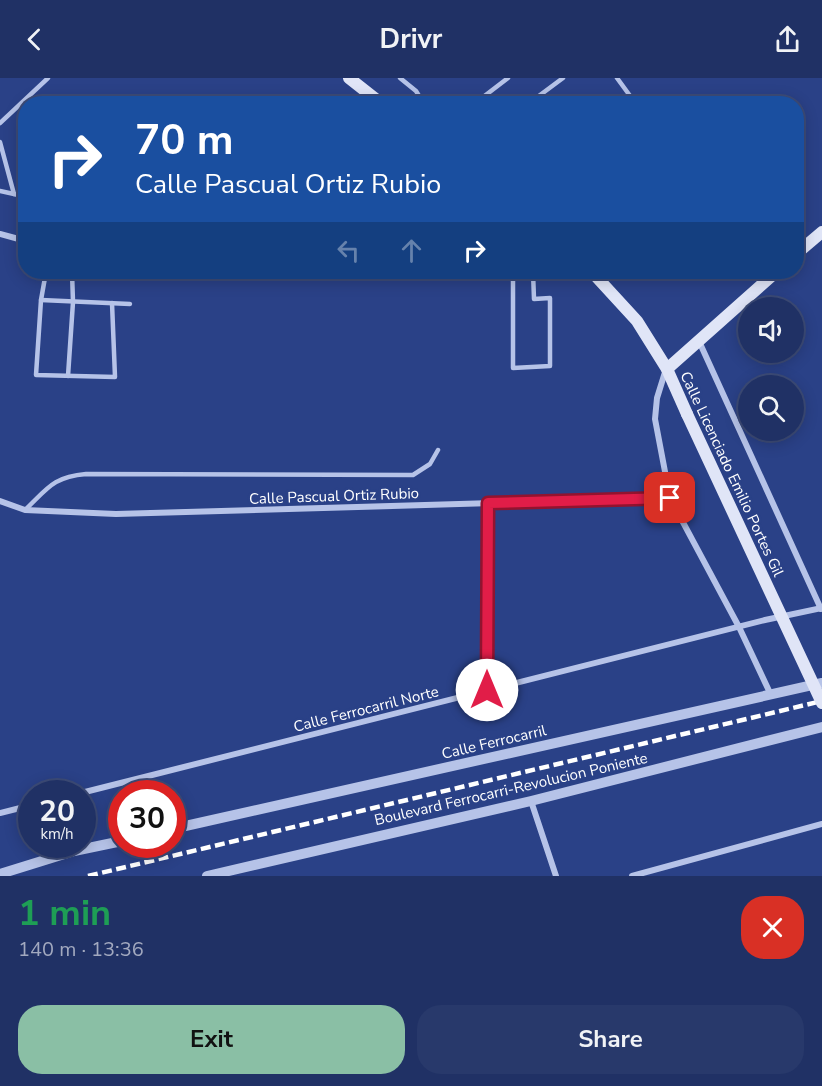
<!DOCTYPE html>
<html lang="en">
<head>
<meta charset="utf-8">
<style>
  :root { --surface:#203165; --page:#28396b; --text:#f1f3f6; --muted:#a2a9bf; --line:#3d4c79; --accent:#8abfa5 }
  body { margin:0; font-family:"Nunito Sans",sans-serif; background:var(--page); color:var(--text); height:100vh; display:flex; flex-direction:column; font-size:22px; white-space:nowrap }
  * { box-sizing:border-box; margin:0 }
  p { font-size:20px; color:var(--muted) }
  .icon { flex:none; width:33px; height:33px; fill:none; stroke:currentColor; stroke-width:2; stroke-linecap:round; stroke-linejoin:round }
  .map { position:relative; height:798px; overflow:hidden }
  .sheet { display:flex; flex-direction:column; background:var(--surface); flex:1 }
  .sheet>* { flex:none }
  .banner { position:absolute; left:18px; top:18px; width:786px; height:183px; border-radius:24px; box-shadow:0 3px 15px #0003,0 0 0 2px var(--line); background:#1a4fa0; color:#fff; overflow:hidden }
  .fabs { position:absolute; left:738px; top:219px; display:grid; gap:12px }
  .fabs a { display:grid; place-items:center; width:66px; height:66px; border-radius:50%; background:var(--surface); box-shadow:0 3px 15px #0003,0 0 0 2px var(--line); font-size:30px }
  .speed { position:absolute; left:18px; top:702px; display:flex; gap:12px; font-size:30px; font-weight:700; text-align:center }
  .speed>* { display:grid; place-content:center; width:78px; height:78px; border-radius:50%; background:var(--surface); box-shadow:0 3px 15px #0003,0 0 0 2px var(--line); line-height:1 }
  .speed small { font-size:15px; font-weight:400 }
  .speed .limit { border:9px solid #d22; background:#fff; color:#111 }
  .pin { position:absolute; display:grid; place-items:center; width:51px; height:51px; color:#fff; margin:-26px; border-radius:12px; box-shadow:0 3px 9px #0006 }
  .me { position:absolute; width:66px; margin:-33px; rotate:0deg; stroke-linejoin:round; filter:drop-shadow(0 0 4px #0008) }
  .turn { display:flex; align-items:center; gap:21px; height:126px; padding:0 18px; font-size:27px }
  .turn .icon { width:78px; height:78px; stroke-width:2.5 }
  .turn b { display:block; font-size:42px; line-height:51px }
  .lanes { display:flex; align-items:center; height:57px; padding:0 18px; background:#0003; justify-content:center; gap:30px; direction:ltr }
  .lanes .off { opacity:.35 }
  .round { display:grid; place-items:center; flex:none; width:63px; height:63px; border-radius:24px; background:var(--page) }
  .overview { display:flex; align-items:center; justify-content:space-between; height:102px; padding:0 18px }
  h1 { font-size:36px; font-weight:700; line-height:45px; color:#1e9e55 }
  .cta { display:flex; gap:12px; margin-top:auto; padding:12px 18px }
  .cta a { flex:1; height:69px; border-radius:24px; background:var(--accent); color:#111; font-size:24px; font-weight:700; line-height:69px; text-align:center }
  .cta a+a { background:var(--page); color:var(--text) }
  header { display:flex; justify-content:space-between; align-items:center; height:78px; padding:0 18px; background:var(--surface); font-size:27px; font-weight:700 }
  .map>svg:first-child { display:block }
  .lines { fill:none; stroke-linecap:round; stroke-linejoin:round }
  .service { stroke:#b6c3e8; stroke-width:4.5 }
  .minor { stroke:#b6c3e8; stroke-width:6 }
  .tertiary { stroke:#b6c3e8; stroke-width:10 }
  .secondary { stroke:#e0e5f7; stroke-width:12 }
  .rail { stroke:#fff; stroke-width:4.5; stroke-dasharray:10 4.5; stroke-linecap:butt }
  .secondary-bridge { stroke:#e0e5f7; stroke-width:12 }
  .route-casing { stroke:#92132f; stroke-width:15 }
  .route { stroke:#e11d48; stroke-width:10 }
  .labels { text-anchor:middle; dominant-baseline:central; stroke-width:5; stroke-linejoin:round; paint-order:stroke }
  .street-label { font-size:15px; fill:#fff; stroke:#2a4187 }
</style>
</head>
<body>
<header><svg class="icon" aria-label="back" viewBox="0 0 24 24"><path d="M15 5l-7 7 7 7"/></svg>Drivr<svg class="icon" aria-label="share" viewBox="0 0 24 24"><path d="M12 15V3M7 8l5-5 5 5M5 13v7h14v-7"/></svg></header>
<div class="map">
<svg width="822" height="798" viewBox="0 0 822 798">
  <rect width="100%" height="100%" fill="#2a4187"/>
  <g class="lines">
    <g class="service">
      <polyline points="400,0 416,13 424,26"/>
      <polyline points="617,0 636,26"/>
      <polyline points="474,26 508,0"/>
      <polyline points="528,26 563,0"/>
      <polyline points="0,45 48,0"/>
      <polyline points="0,64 14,116 26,119"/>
      <polyline points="0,113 14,116"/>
      <polyline points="46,194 41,222 36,297 115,299 112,225"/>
      <polyline points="513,194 513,290 550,288 550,220 534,221 533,194"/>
      <polyline points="41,222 130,226"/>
      <polyline points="68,298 73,224 72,194"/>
      <path d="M 25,432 C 48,410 53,399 86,396 L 413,397 L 430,386 L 438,372"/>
    </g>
    <g class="minor">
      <polyline points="0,156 26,163"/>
      <polyline points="698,261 821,531"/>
      <polyline points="666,291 657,320 655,341 670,420 739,549 771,617"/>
      <polyline points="0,423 25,432 116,436 670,420"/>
      <polyline points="487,612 487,425"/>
      <polyline points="77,716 765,542 822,530"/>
      <polyline points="531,723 556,798"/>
      <polyline points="0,735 32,727"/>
      <polyline points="632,798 822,746"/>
    </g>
    <g class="tertiary">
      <polyline points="172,751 822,605"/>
      <polyline points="0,796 74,773 122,763"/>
      <polyline points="207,798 531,723 822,649"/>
    </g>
    <g class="secondary">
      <polyline points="349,0 382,26"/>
      <polyline points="796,176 822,154"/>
      <polyline points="592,194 637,243 667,291 687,336"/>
      <polyline points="667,291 776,194"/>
    </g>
    <polyline class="rail" points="88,798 822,623"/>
    <polyline class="secondary-bridge" points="687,336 822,625"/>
  </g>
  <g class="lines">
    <defs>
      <polyline id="route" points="487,612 488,425 670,420"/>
    </defs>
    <use href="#route" class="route-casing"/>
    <use href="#route" class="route"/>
  </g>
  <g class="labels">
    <g class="street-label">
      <text transform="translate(732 396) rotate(65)">Calle Licenciado Emilio Portes Gil</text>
      <text transform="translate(334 418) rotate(-2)">Calle Pascual Ortiz Rubio</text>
      <text transform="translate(366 631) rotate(-14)">Calle Ferrocarril Norte</text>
      <text transform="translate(494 664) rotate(-13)">Calle Ferrocarril</text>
      <text transform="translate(511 711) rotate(-13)">Boulevard Ferrocarri-Revolucion Poniente</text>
    </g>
  </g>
</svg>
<div class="fabs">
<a><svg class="icon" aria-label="sound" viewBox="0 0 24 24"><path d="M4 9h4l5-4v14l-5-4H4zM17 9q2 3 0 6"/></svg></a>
<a><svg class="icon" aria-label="search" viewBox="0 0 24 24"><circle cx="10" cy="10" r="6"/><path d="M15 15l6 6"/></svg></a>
</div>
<div class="speed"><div>20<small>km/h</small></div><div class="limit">30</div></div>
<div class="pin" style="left:670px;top:420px;background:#d93025"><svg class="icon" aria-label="arrive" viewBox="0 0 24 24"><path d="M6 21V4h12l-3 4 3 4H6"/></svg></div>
<svg class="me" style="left:487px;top:612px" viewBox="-20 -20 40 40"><circle r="19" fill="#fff"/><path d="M0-13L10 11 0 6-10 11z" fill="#e11d48"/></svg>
<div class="banner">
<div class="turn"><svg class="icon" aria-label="right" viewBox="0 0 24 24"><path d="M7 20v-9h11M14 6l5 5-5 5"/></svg><div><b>70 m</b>Calle Pascual Ortiz Rubio</div></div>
<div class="lanes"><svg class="icon off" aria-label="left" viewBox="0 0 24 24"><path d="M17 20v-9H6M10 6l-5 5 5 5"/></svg><svg class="icon off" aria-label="ahead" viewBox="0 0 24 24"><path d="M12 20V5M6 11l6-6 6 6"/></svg><svg class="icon" aria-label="right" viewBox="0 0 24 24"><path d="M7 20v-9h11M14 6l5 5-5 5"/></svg></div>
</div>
</div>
<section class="sheet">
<div class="overview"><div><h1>1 min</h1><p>140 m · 13:36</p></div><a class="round" style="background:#d93025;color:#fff"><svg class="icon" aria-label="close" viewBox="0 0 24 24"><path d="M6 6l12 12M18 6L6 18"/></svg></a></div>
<div class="cta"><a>Exit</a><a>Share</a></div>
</section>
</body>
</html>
